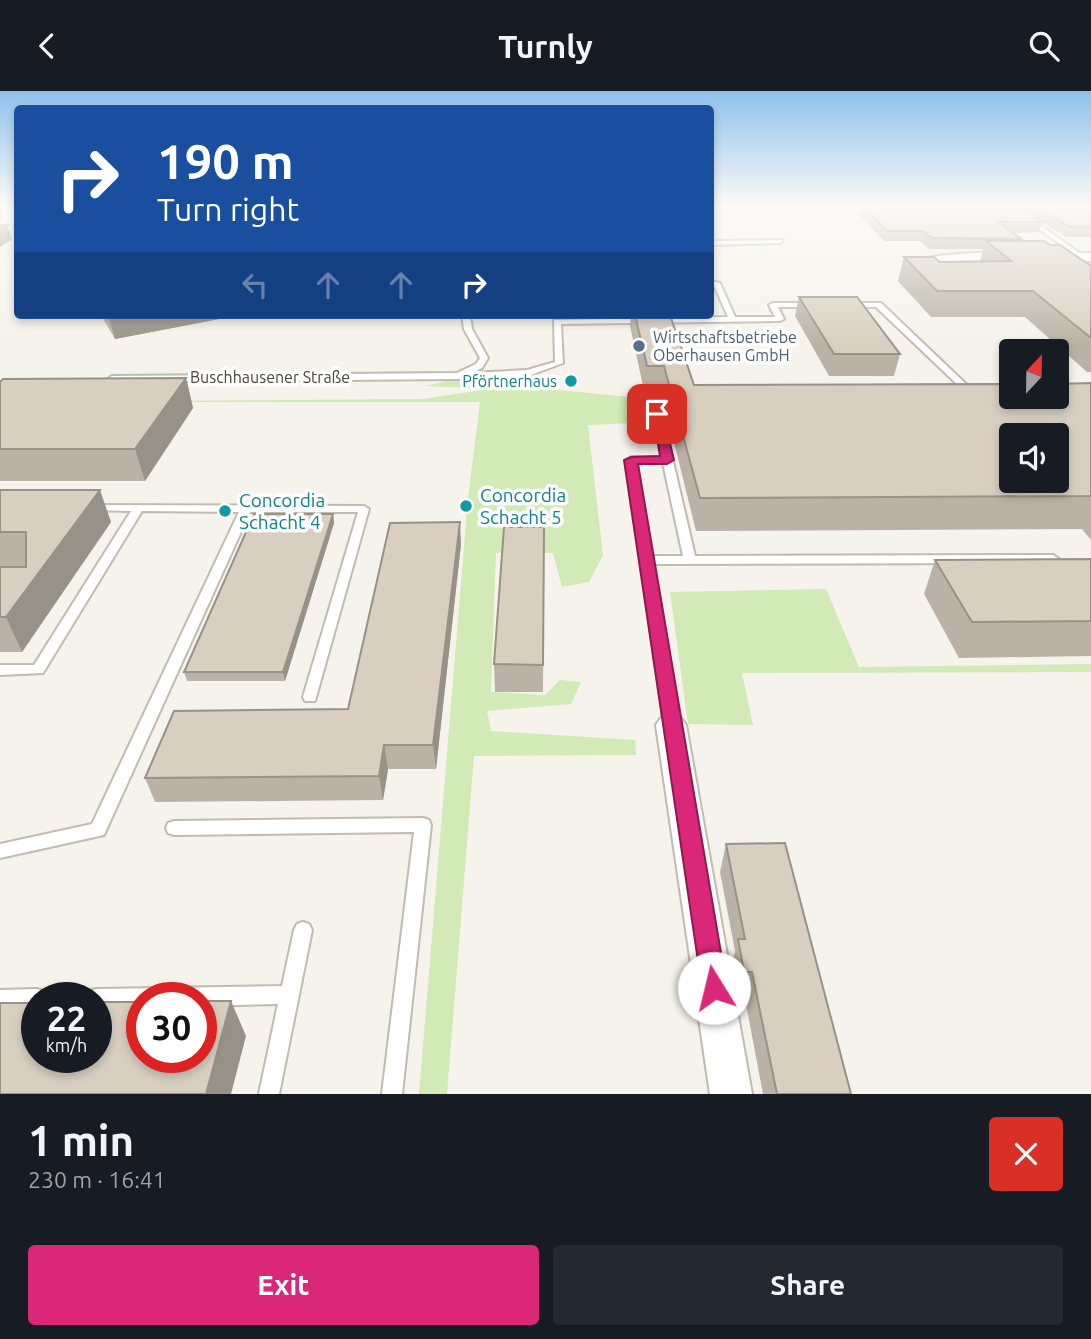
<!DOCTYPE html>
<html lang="en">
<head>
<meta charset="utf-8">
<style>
  :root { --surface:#171b24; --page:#242831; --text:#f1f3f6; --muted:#9ea1a6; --accent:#db2777 }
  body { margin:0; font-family:Ubuntu,sans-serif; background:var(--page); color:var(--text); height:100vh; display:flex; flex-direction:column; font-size:26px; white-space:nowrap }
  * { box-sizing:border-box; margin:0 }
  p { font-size:23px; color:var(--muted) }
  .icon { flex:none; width:38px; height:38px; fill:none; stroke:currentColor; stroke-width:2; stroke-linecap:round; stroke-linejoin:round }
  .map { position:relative; height:1003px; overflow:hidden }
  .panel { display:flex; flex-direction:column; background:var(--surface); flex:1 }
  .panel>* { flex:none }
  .hud { position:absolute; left:14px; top:14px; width:700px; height:214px; border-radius:7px; box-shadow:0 4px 10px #0003; background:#1a4fa0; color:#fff; overflow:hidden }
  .needle { width:46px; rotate:22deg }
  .buttons { position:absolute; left:999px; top:248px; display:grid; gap:14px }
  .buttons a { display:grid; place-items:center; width:70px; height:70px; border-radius:7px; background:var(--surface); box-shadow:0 4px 10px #0003; font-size:35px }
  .speed { position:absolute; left:21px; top:891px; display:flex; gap:14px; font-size:35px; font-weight:700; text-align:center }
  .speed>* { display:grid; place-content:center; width:91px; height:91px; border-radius:50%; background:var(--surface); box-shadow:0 4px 10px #0003; line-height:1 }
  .speed small { font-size:18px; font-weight:400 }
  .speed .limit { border:10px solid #d22; background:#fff; color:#111 }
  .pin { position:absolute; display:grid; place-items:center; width:60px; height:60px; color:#fff; margin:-30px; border-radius:14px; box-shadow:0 4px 10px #0006 }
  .me { position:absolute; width:77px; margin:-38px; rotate:351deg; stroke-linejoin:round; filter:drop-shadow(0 0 5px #0008) }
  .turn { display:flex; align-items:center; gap:24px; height:147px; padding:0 28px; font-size:32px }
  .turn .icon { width:91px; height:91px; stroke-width:2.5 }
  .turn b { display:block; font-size:49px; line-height:60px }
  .lanes { display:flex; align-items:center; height:66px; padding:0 28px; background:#0003; justify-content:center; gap:35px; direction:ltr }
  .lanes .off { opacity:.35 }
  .round { display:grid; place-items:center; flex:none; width:74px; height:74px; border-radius:7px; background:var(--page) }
  .summary { display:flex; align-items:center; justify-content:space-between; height:119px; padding:0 28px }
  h1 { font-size:42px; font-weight:600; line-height:52px }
  .cta { display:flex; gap:14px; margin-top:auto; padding:14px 28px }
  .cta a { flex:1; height:80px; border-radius:7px; background:var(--accent); color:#fff; font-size:28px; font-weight:600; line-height:80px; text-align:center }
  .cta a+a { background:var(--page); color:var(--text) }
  header { display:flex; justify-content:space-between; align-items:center; height:91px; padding:0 28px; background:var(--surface); font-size:32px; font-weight:600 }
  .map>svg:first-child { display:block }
  .green { fill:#d2eab5 }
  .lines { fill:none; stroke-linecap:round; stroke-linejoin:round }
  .lane-casing { stroke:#c2bbae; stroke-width:4 }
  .street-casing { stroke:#c2bbae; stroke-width:4 }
  .lane { fill:#fff; fill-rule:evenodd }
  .street { fill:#fff; fill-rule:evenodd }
  .wall { fill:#bab2a6 }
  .shaded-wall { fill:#979187 }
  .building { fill:#d8cfc1; stroke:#979187; stroke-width:2; fill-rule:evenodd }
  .route { fill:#db2777; stroke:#8e194d; stroke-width:2 }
  .service-dot { fill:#5c6f8a; stroke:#fff; stroke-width:2.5 }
  .culture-dot { fill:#0f9aa8; stroke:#fff; stroke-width:2.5 }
  .labels { text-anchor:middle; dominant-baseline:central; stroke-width:7; stroke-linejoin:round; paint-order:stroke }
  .far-service-label { font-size:16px; fill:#4e5e75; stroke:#fff; text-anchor:start }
  .far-street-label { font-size:16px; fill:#4b4439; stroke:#fff }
  .far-culture-label { font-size:16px; fill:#0d838f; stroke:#fff; text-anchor:end }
  .culture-label { font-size:19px; fill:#0d838f; stroke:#fff; text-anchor:start }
</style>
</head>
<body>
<header><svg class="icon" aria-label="back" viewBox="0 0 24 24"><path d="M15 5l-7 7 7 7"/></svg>Turnly<svg class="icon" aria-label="search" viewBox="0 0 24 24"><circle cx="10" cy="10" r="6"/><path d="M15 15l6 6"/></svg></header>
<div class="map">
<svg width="1091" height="1003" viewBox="0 0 1091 1003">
  <rect width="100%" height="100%" fill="#f6f3ec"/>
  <g class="green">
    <polygon points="447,290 548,290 549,298 628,306 1057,306 1091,303 1091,313 629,313 633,332 588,334 603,464 589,491 562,496 553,462 496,462 491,601 545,604 560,589 581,591 571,613 487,620 491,640 635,649 636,664 474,665 447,1003 419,1003 468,407 480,311 0,311 422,308 489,298 426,295"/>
    <polygon points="826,498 859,576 1091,573 1091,581 742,582 753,634 688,633 670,501"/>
  </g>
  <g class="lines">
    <defs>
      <g id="lane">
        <polygon points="1005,114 1012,114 1085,166 1080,167"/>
        <polygon points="783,149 781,152 710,154 710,150"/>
        <polygon points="710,190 720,192 735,226 775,226 769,214 773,212 813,212 817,214 813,216 778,216 784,228 780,230 561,233 563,272 528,285 458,288 112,291 108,288 112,285 457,282 476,273 480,267 464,238 462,224 470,224 472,238 488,267 482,277 471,282 527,279 555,271 554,229 728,226 714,194 710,194"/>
        <polygon points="846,212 881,212 967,294 960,296 876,216 846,216"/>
        <path d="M 657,320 L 662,323 L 695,465 L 1053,464 L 1059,468 L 1053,472 L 653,473 L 678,634 L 676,638 L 671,639 L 666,638 L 664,634 L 626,369 L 631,366 L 662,366 L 652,323 ZM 636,372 L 663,372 L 683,465 L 651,465 Z"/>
        <polygon points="91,414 364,415 369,418 315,610 305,610 303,606 358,421 250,421 104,744 0,767 0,753 92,733 239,421 142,420 43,582 0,584 0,574 34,574 131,420 87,419 86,417 87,415"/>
        <polygon points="423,727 429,729 431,734 402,1003 382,1003 414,741 174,744 168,742 166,737 168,732 174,730"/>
        <polygon points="303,831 309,833 312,839 279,1003 259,1003 278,913 201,915 201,906 142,906 142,916 96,916 96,906 87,906 89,900 96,898 282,895 294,839 297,833"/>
        <polygon points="37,898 44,900 46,906 37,906 37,916 0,917 0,899"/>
      </g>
      <g id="street">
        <path d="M 1091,162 L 1091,170 L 961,171 L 917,177 L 910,173 C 930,157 1059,162 1091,162 Z"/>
        <polygon points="671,623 681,627 686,634 752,1003 710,1003 656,634 661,627"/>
      </g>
    </defs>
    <use href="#lane" class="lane-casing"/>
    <use href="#street" class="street-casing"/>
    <use href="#lane" class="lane"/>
    <use href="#street" class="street"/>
  </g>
  <g class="wall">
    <polygon points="861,114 1091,114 1091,146 1066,146 1032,124 1043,131 1039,141 1013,142 1021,148 1021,150 1050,154 1091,175 1091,281 1087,281 1025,226 931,226 898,190 904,166 940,171 980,171 983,158 929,158 920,150 884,150 859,124"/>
    <polygon points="710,192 713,196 710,215"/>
    <polygon points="799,206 900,263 894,285 829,285 795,225"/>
    <polygon points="101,224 240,224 115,248"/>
    <polygon points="627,224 670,224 694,294 1091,292 1091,449 1082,438 696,440 662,303 645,304 630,235 631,224"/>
    <polygon points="186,287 193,317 145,390 0,390 0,291"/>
    <polygon points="0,399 111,431 22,561 0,561 0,476 26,476 26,475 0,475"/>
    <polygon points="333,423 334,432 285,590 187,590 184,581"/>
    <polygon points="544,436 543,601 495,601 494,573"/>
    <polygon points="461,453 436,678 388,678 383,709 155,711 145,687 348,618"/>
    <polygon points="1091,468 1091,565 959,567 924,503 935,469"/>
    <polygon points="726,753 851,1003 763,1003 745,908 738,908 732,875 735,860 720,781"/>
  </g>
  <g class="shaded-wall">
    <polygon points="0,117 2,124 0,130"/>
    <polygon points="7,134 12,148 0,156 0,139"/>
    <polygon points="124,224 240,224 115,248 109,227"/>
    <polygon points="186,287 193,317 145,390 135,358"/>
    <polygon points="100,399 111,431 22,561 6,526"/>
    <polygon points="333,423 334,432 285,590 283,581"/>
    <polygon points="460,431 461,453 436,678 433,654"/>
    <polygon points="384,654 388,678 383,709 379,685"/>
    <polygon points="231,910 246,945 231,1003 206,1003"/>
  </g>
  <g class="building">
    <polygon points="861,114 1018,114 1043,131 999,131 1021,148 932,147 923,140 887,140"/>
    <polygon points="1036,114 1091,114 1091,136 1070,136"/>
    <polygon points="0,134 7,134 0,139"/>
    <polygon points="986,150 1044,150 1050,154 1060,154 1091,175 1091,247 1033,200 937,200 904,166 934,166 940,171 1011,170"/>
    <polygon points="799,206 857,206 900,263 834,263"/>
    <polygon points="107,224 124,224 109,227"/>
    <path d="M 635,224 L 670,224 L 694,294 L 1012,293 L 1012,306 L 1057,306 L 1057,293 L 1091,292 L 1091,405 L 700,407 L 664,275 L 647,275 ZM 1012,345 L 1057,345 L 1057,390 L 1012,390 Z"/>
    <polygon points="186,287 135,358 0,358 0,291 3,288"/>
    <polygon points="0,399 100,399 6,526 0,526 0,476 26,476 26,441 0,441"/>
    <polygon points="254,423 333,423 283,581 184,581"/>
    <polygon points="460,431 433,654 384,654 379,685 145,687 174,620 348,618 390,432"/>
    <polygon points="504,436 544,436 543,574 494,573"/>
    <polygon points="1091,468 1091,530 972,531 935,469"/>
    <polygon points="785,752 851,1003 777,1003 752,881 744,881 738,848 745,848 726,753"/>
    <polygon points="201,910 231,910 206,1003 0,1003 0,912 37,912 37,966 96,966 96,911 142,911 142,966 201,966"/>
  </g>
  <linearGradient id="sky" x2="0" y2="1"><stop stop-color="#8fc1ec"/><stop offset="0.45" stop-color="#fbfaf6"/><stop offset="1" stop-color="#fbfaf6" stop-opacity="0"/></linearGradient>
  <rect width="1091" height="255" fill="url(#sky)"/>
  <polygon class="route" points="653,321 663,323 674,369 667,373 638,373 727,897 723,906 714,909 706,906 702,897 624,369 631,366 660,365"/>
  <circle class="service-dot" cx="639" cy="255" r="7"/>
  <g class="culture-dot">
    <circle cx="571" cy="290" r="7"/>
    <circle cx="466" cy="415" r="7"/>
    <circle cx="225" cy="420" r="7"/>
  </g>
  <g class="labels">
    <g class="far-service-label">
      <text x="653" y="246">Wirtschaftsbetriebe<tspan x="653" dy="18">Oberhausen GmbH</tspan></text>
    </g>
    <g class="far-street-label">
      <text x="270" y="286">Buschhausener Straße</text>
    </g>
    <g class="far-culture-label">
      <text x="557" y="290">Pförtnerhaus</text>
    </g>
    <g class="culture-label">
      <text x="480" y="404">Concordia<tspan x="480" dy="22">Schacht 5</tspan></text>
      <text x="239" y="409">Concordia<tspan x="239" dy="22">Schacht 4</tspan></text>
    </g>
  </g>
</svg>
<div class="buttons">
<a><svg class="needle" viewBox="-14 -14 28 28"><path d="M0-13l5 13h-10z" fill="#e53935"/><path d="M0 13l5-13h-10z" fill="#9ea1a6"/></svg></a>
<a><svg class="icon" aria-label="sound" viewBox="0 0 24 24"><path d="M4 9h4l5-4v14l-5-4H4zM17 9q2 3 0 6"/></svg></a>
</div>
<div class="speed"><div>22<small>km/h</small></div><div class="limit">30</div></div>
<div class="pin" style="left:657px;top:323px;background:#d93025"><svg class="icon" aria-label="arrive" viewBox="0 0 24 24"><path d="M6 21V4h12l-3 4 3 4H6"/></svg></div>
<svg class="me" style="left:714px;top:897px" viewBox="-20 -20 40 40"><circle r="19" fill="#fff"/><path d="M0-13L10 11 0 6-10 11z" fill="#db2777"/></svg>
<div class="hud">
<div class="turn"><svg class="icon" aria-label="right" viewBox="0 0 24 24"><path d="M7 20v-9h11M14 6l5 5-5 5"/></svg><div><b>190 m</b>Turn right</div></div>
<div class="lanes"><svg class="icon off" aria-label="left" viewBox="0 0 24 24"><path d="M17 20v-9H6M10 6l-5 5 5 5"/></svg><svg class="icon off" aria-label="ahead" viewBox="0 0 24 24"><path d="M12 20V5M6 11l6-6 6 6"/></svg><svg class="icon off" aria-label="ahead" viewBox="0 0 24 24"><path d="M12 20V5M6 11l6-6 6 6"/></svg><svg class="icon" aria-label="right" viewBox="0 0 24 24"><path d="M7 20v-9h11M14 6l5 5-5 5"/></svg></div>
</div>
</div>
<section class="panel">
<div class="summary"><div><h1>1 min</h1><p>230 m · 16:41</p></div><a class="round" style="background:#d93025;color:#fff"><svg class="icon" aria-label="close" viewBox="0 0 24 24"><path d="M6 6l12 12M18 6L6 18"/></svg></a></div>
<div class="cta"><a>Exit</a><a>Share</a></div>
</section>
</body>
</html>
